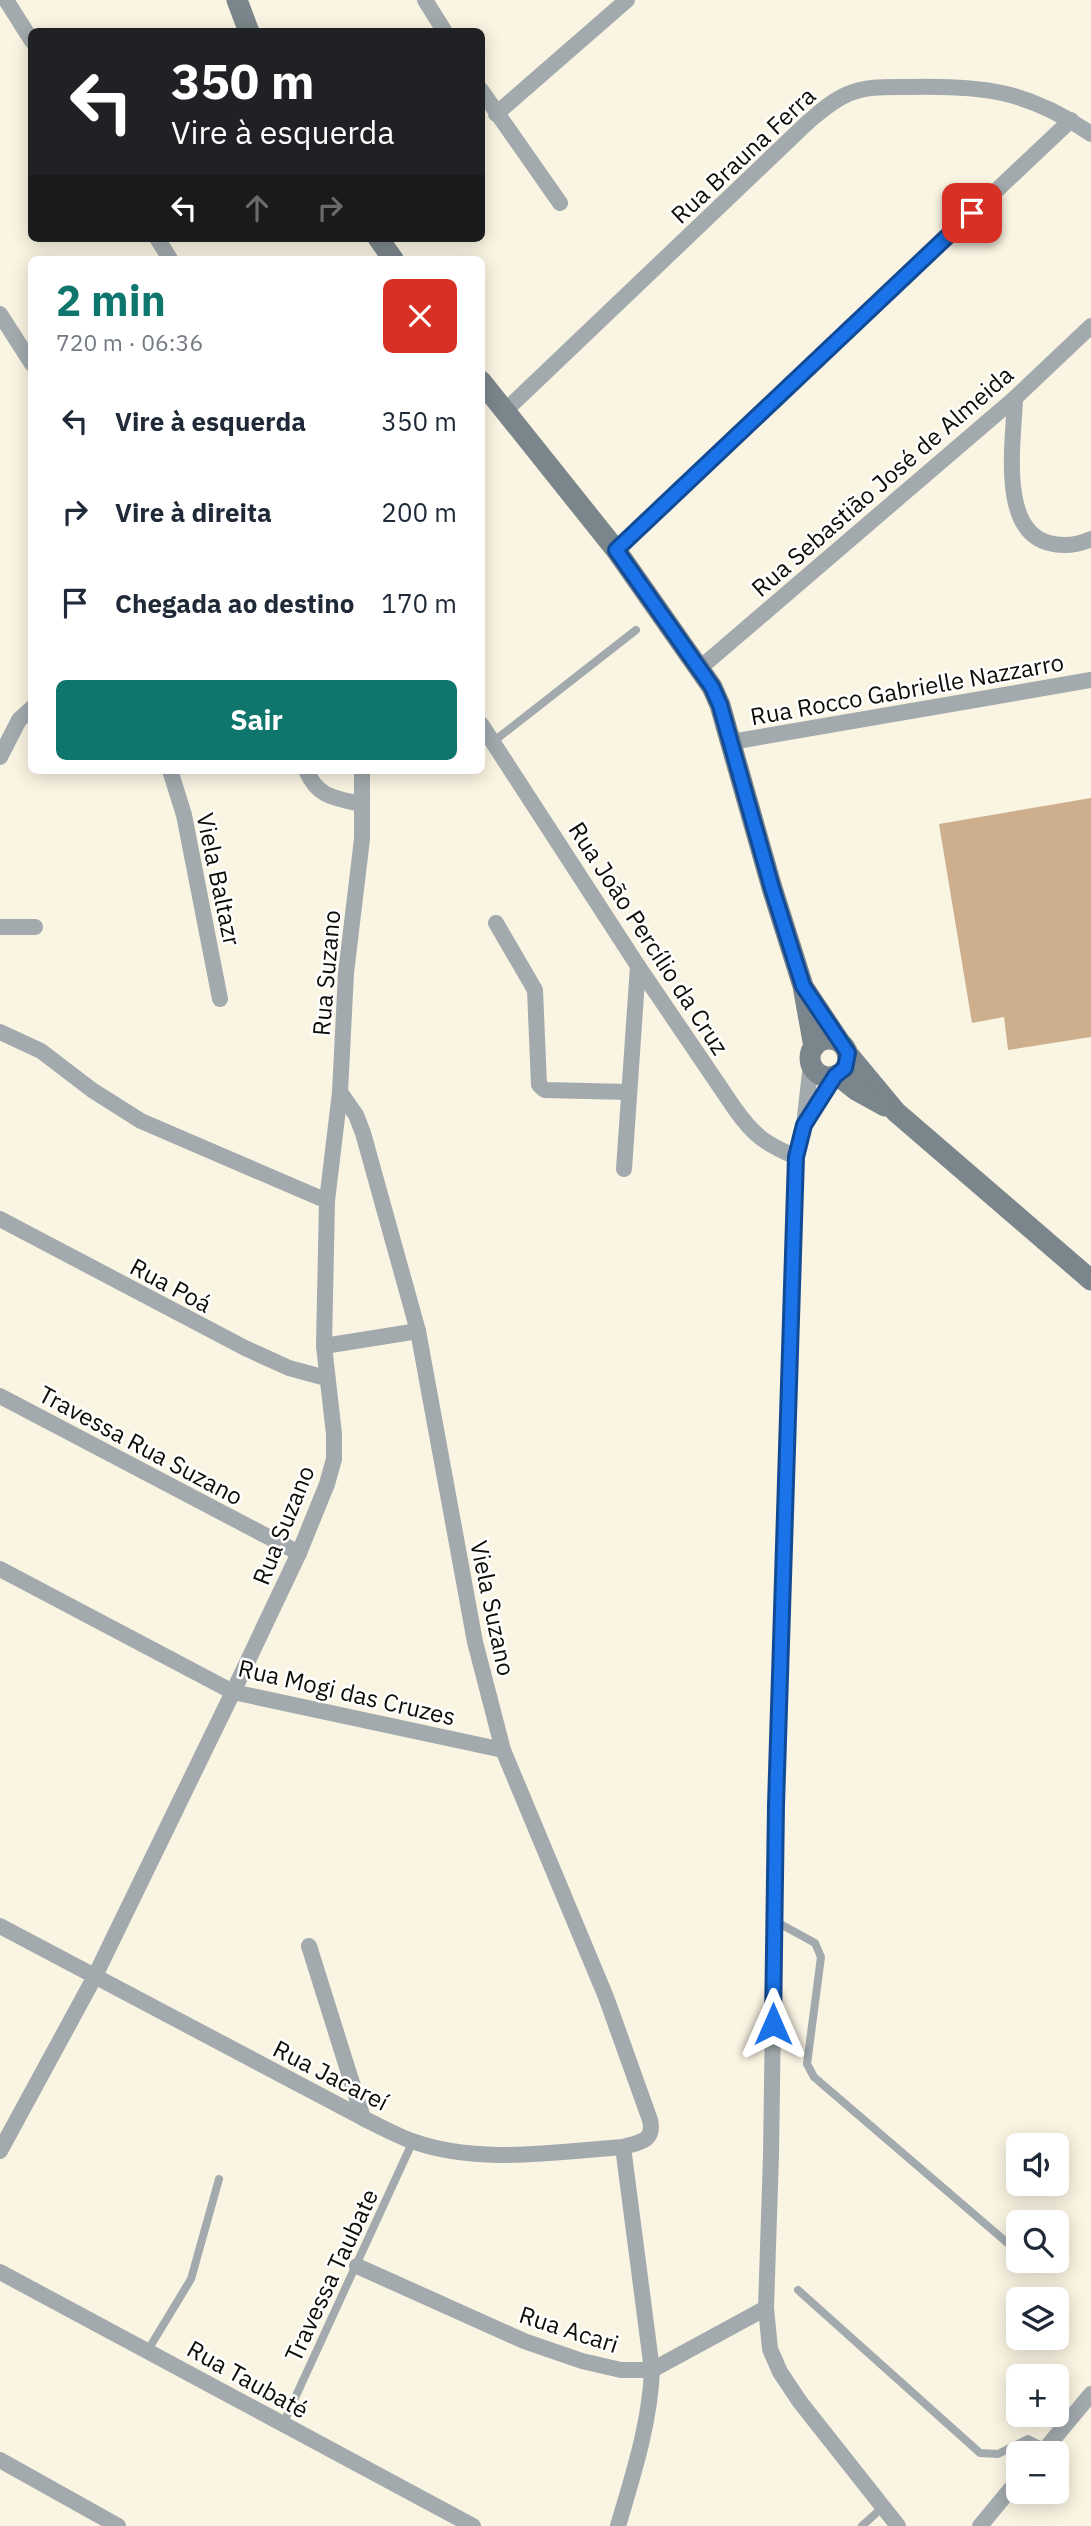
<!DOCTYPE html>
<html lang="pt">
<head>
<meta charset="utf-8">
<style>
  :root { --surface:#fff; --page:#f6f6f7; --text:#1f2937; --muted:#747a83; --accent:#0f766e }
  body { margin:0; font-family:"IBM Plex Sans",sans-serif; background:var(--page); color:var(--text); height:100vh; display:flex; flex-direction:column; font-size:26px; white-space:nowrap }
  * { box-sizing:border-box; margin:0 }
  p { font-size:23px; color:var(--muted) }
  .icon { flex:none; width:38px; height:38px; fill:none; stroke:currentColor; stroke-width:2; stroke-linecap:round; stroke-linejoin:round }
  .map { position:relative; flex:1; overflow:hidden }
  .details { position:absolute; left:28px; top:256px; width:457px; height:518px; display:flex; flex-direction:column; background:var(--surface); border-radius:10px; box-shadow:0 4px 18px #0003 }
  .details>* { flex:none }
  .guide { position:absolute; left:28px; top:28px; width:457px; height:214px; border-radius:10px; box-shadow:0 4px 18px #0003; background:#202124; color:#fff; overflow:hidden }
  .tools { position:absolute; left:1006px; top:2133px; display:grid; gap:14px }
  .tools a { display:grid; place-items:center; width:63px; height:63px; border-radius:10px; background:var(--surface); box-shadow:0 4px 18px #0003; font-size:35px }
  .pin { position:absolute; display:grid; place-items:center; width:60px; height:60px; color:#fff; margin:-30px; border-radius:14px; box-shadow:0 4px 10px #0006 }
  .me { position:absolute; width:77px; margin:-38px; rotate:0deg; stroke-linejoin:round; filter:drop-shadow(0 0 5px #0008) }
  .turn { display:flex; align-items:center; gap:24px; height:147px; padding:0 28px; font-size:32px }
  .turn .icon { width:91px; height:91px; stroke-width:2.5 }
  .turn b { display:block; font-size:49px; line-height:60px }
  .lanes { display:flex; align-items:center; height:66px; padding:0 28px; background:#0003; justify-content:center; gap:35px; direction:ltr }
  .lanes .off { opacity:.35 }
  .round { display:grid; place-items:center; flex:none; width:74px; height:74px; border-radius:10px; background:var(--page) }
  .headline { display:flex; align-items:center; justify-content:space-between; height:119px; padding:0 28px }
  h1 { font-size:42px; font-weight:700; line-height:52px; color:var(--accent) }
  .cta { display:flex; gap:14px; margin-top:auto; padding:14px 28px }
  .cta a { flex:1; height:80px; border-radius:10px; background:var(--accent); color:#fff; font-size:28px; font-weight:700; line-height:80px; text-align:center }
  ul { padding:0; list-style:none }
  li { display:flex; align-items:center; gap:21px; height:91px; padding:0 28px }
  li div { flex:1 }
  li b { display:block; font-size:26px }
  li em { font-style:normal }
  .map>svg:first-child { display:block }
  .building { fill:#cdaf8d }
  .lines { fill:none; stroke-linecap:round; stroke-linejoin:round }
  .lane { stroke:#a2aaae; stroke-width:8 }
  .street { stroke:#a2aaae; stroke-width:16 }
  .secondary { stroke:#7b868c; stroke-width:21 }
  .route-casing { stroke:#114b97; stroke-width:18 }
  .route { stroke:#1a73e8; stroke-width:12 }
  .labels { text-anchor:middle; dominant-baseline:central; stroke-width:5; stroke-linejoin:round; paint-order:stroke }
  .street-label { font-size:24px; fill:#0e0c06; stroke:#fff }
</style>
</head>
<body>
<div class="map">
<svg width="1091" height="2526" viewBox="0 0 1091 2526">
  <rect width="100%" height="100%" fill="#faf4e2"/>
  <polygon class="building" points="1091,798 1091,1037 1008,1050 1004,1017 972,1023 939,824"/>
  <g class="lines">
    <g class="lane">
      <polyline points="494,741 636,630"/>
      <polyline points="773,1920 815,1943 821,1957 807,2064 814,2077 1018,2252"/>
      <polyline points="1028,2261 1037,2268"/>
      <polyline points="798,2290 980,2453 998,2454 1028,2439 1046,2448"/>
      <polyline points="148,2350 191,2279 219,2179"/>
      <polyline points="283,2424 413,2141"/>
      <polyline points="862,2526 883,2507"/>
    </g>
    <g class="street">
      <polyline points="6,0 32,41"/>
      <polyline points="425,0 445,32"/>
      <polyline points="481,90 560,203"/>
      <polyline points="496,114 627,0"/>
      <polyline points="157,238 170,259"/>
      <polyline points="0,314 32,364"/>
      <path d="M 1015,398 C 1014,439 998,530 1049,543 C 1064,547 1078,545 1091,539"/>
      <path d="M 505,411 L 808,122 C 820,112 833,100 848,94 C 866,86 887,87 907,87 C 981,85 1028,90 1091,134"/>
      <polyline points="616,550 1071,120"/>
      <polyline points="700,668 1015,398 1091,326"/>
      <path d="M 481,724 L 638,966 L 735,1109 C 755,1137 765,1143 796,1157"/>
      <polyline points="731,742 1091,680"/>
      <polyline points="0,757 19,720 32,708"/>
      <polyline points="170,770 184,815 220,999"/>
      <path d="M 306,770 C 318,798 335,798 362,804"/>
      <polyline points="496,923 535,990 539,1085 545,1090 628,1092"/>
      <polyline points="0,927 35,927"/>
      <polyline points="0,1032 41,1051 92,1090 141,1121 327,1201"/>
      <polyline points="811,1064 804,1125 796,1157 776,1805 771,2155 766,2308 770,2349 780,2372 800,2402 898,2526"/>
      <polyline points="807,1120 835,1076"/>
      <polyline points="624,1169 638,966"/>
      <polyline points="0,1219 245,1348 289,1368 326,1378"/>
      <polyline points="324,1346 418,1331"/>
      <polyline points="0,1396 299,1553"/>
      <polyline points="0,1569 233,1692 503,1750"/>
      <path d="M 0,1926 L 363,2118 C 379,2126 396,2135 412,2141 C 479,2165 554,2152 623,2147 C 640,2142 655,2141 650,2120 L 606,1997 L 503,1750 L 475,1642 L 418,1331 L 363,1133 L 356,1115 L 340,1092"/>
      <polyline points="309,1946 363,2118"/>
      <polyline points="0,2151 94,1978 233,1692 299,1553 327,1484 334,1459 334,1434 324,1346 327,1201 340,1092 346,973 362,839 362,770"/>
      <polyline points="357,2266 524,2341 582,2361 621,2370 652,2370 766,2308"/>
      <polyline points="0,2272 473,2526"/>
      <polyline points="1041,2454 1091,2394"/>
      <polyline points="0,2460 118,2526"/>
      <path d="M 618,2526 C 633,2475 650,2423 652,2370 L 623,2147"/>
      <polyline points="980,2526 1018,2480"/>
    </g>
    <g class="secondary">
      <polyline points="237,0 249,32"/>
      <polyline points="378,238 393,259"/>
      <polyline points="481,381 616,550 712,687 720,705 772,888 803,986 814,1047"/>
      <polyline points="804,988 840,1042"/>
      <circle cx="829" cy="1058" r="19"/>
      <polyline points="847,1053 896,1112 1091,1280"/>
      <polyline points="837,1075 856,1090 885,1106"/>
    </g>
  </g>
  <g class="lines">
    <defs>
      <polyline id="route" points="773,2024 776,1805 796,1157 804,1125 835,1076 845,1068 848,1053 803,986 772,888 720,705 712,687 616,550 972,213"/>
    </defs>
    <use href="#route" class="route-casing"/>
    <use href="#route" class="route"/>
  </g>
  <g class="labels">
    <g class="street-label">
      <text transform="translate(743 155) rotate(-43)">Rua Brauna Ferra</text>
      <text transform="translate(882 481) rotate(-41)">Rua Sebastião José de Almeida</text>
      <text transform="translate(907 689) rotate(-10)">Rua Rocco Gabrielle Nazzarro</text>
      <text transform="translate(219 879) rotate(78)">Viela Baltazr</text>
      <text transform="translate(649 938) rotate(57)">Rua João Percílio da Cruz</text>
      <text transform="translate(326 973) rotate(-85)">Rua Suzano</text>
      <text transform="translate(171 1285) rotate(28)">Rua Poá</text>
      <text transform="translate(141 1445) rotate(28)">Travessa Rua Suzano</text>
      <text transform="translate(283 1525) rotate(-68)">Rua Suzano</text>
      <text transform="translate(493 1608) rotate(78)">Viela Suzano</text>
      <text transform="translate(347 1692) rotate(13)">Rua Mogi das Cruzes</text>
      <text transform="translate(331 2075) rotate(27)">Rua Jacareí</text>
      <text transform="translate(331 2275) rotate(-65)">Travessa Taubate</text>
      <text transform="translate(569 2329) rotate(18)">Rua Acari</text>
      <text transform="translate(248 2379) rotate(29)">Rua Taubaté</text>
    </g>
  </g>
</svg>
<div class="tools">
<a><svg class="icon" aria-label="sound" viewBox="0 0 24 24"><path d="M4 9h4l5-4v14l-5-4H4zM17 9q2 3 0 6"/></svg></a>
<a><svg class="icon" aria-label="search" viewBox="0 0 24 24"><circle cx="10" cy="10" r="6"/><path d="M15 15l6 6"/></svg></a>
<a><svg class="icon" aria-label="layers" viewBox="0 0 24 24"><path d="M12 4l9 5-9 5-9-5zM3 14l9 5 9-5"/></svg></a>
<a>+</a>
<a>−</a>
</div>
<div class="pin" style="left:972px;top:213px;background:#d93025"><svg class="icon" aria-label="arrive" viewBox="0 0 24 24"><path d="M6 21V4h12l-3 4 3 4H6"/></svg></div>
<svg class="me" style="left:773px;top:2024px" viewBox="-20 -20 40 40"><path d="M0-17L14 15 0 8-14 15z" fill="#1a73e8" stroke="#fff" stroke-width="4"/></svg>
<div class="guide">
<div class="turn"><svg class="icon" aria-label="left" viewBox="0 0 24 24"><path d="M17 20v-9H6M10 6l-5 5 5 5"/></svg><div><b>350 m</b>Vire à esquerda</div></div>
<div class="lanes"><svg class="icon" aria-label="left" viewBox="0 0 24 24"><path d="M17 20v-9H6M10 6l-5 5 5 5"/></svg><svg class="icon off" aria-label="ahead" viewBox="0 0 24 24"><path d="M12 20V5M6 11l6-6 6 6"/></svg><svg class="icon off" aria-label="right" viewBox="0 0 24 24"><path d="M7 20v-9h11M14 6l5 5-5 5"/></svg></div>
</div>
<section class="details">
<div class="headline"><div><h1>2 min</h1><p>720 m · 06:36</p></div><a class="round" style="background:#d93025;color:#fff"><svg class="icon" aria-label="close" viewBox="0 0 24 24"><path d="M6 6l12 12M18 6L6 18"/></svg></a></div>
<ul>
<li><svg class="icon" aria-label="left" viewBox="0 0 24 24"><path d="M17 20v-9H6M10 6l-5 5 5 5"/></svg><div><b>Vire à esquerda</b></div><em>350 m</em></li>
<li><svg class="icon" aria-label="right" viewBox="0 0 24 24"><path d="M7 20v-9h11M14 6l5 5-5 5"/></svg><div><b>Vire à direita</b></div><em>200 m</em></li>
<li><svg class="icon" aria-label="arrive" viewBox="0 0 24 24"><path d="M6 21V4h12l-3 4 3 4H6"/></svg><div><b>Chegada ao destino</b></div><em>170 m</em></li>
</ul>
<div class="cta"><a>Sair</a></div>
</section>
</div>
</body>
</html>
